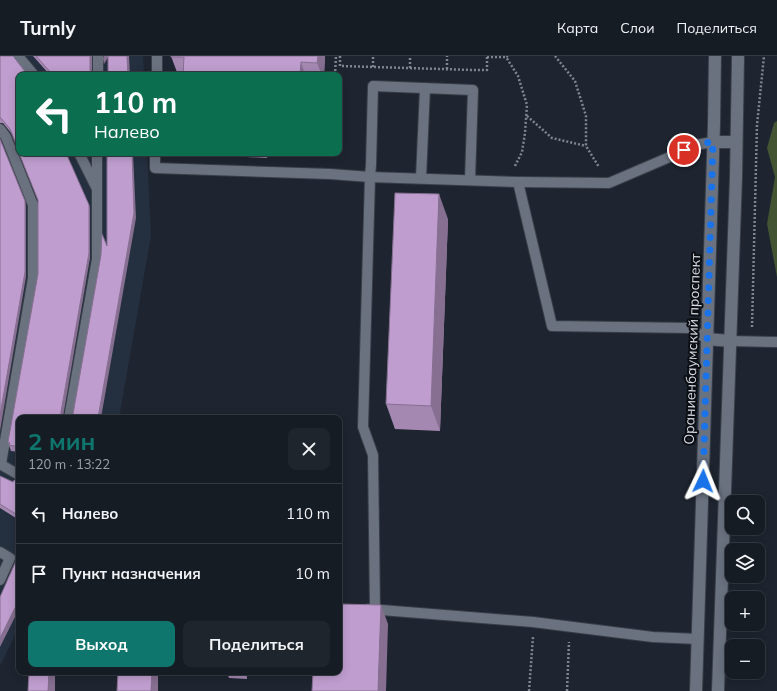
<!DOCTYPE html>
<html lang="ru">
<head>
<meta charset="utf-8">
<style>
  :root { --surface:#161c24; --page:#1f252c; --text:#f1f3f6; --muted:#9ea1a6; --line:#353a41; --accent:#0f766e }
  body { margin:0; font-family:Mulish,sans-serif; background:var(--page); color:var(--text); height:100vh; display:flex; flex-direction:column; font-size:15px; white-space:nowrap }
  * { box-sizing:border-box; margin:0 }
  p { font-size:13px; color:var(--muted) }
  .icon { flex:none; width:22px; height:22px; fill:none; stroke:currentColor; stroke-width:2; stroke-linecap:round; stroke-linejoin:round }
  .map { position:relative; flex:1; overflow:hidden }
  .sheet { position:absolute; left:16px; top:359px; width:326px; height:260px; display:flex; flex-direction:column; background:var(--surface); border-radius:8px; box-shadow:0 2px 10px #0003,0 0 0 1px var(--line) }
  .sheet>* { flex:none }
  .hud { position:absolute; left:16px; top:16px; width:326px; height:84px; border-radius:8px; box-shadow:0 2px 10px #0003,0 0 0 1px var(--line); background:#0b6e4f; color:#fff; overflow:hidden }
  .tools { position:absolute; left:725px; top:439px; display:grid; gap:8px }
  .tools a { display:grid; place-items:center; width:40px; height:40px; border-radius:8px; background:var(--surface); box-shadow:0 2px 10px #0003,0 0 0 1px var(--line); font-size:20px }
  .pin { position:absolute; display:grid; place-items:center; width:34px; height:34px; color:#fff; margin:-17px; border:2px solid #fff; border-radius:50%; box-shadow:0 1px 4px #0007 }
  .me { position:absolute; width:44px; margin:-22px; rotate:2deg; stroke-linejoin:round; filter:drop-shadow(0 0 3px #0008) }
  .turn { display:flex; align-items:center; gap:14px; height:84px; padding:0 12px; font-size:18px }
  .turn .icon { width:52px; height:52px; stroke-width:2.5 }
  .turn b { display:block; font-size:28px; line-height:34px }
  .round { display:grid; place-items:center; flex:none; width:42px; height:42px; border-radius:8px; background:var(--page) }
  .headline { display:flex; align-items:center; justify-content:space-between; height:68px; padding:0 12px }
  h1 { font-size:24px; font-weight:700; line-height:30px; color:var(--accent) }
  .button { display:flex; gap:8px; margin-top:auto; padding:8px 12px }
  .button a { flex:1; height:46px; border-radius:8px; background:var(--accent); color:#fff; font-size:16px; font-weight:700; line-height:46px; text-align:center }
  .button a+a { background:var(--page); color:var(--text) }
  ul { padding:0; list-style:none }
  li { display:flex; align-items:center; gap:12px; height:60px; padding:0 12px; border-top:1px solid var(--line) }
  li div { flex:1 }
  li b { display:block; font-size:15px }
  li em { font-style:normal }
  header { display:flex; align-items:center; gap:24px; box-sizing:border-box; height:56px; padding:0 20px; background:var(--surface); border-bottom:1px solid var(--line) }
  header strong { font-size:19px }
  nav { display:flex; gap:22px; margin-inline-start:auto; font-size:14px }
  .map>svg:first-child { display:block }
  .built { fill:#242f3f }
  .green { fill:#425432 }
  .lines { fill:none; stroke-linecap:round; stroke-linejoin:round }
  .lane-casing { stroke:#393f48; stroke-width:12 }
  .secondary-casing { stroke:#393f48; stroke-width:14 }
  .path { stroke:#80868f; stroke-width:2.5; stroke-dasharray:2 2; stroke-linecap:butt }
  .lane { stroke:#6a7280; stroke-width:10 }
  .secondary { stroke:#6a7280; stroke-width:12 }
  .wall { fill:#a488b2 }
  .shaded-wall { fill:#866f91 }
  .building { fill:#bf9ecf; stroke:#866f91 }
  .route { stroke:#1a73e8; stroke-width:7; stroke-dasharray:0 12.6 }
  .labels { text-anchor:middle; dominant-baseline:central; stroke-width:4; stroke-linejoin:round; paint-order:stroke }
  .street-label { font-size:14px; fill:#d6dae2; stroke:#0b0e13 }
</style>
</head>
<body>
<header>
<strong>Turnly</strong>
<nav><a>Карта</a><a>Слои</a><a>Поделиться</a></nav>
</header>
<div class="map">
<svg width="777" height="635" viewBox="0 0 777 635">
  <rect width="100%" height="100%" fill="#1e2530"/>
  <polygon class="built" points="0,0 143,0 144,19 19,19 19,97 147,97 151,180 119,362 19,362 19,571 0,610"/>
  <polygon class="green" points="777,65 777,221 767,168 775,121 767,92 774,67"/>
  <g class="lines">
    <defs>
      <g id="lane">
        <polyline points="18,0 34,19"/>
        <polyline points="98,19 98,0"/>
        <polyline points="157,19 157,0"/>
        <polyline points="0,73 6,81 33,149 33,222 1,408"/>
        <polyline points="155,97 155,112 330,118 370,121 371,109 373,30 473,34 470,124"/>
        <polyline points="421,122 425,32"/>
        <polyline points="518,126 609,127 672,100 695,89 713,86"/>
        <polyline points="97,131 97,97"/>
        <polyline points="730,285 777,286"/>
        <polyline points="69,362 97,203 97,133 79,97"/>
        <polyline points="0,408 19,419"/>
        <polyline points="0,496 10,502 0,524"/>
        <polyline points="369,553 533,566 653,581 698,583"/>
        <polyline points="375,554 373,399 363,371 370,121 518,126 552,270 690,272 707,283"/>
      </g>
      <g id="secondary">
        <polyline points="713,86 736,86"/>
        <polyline points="707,283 730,285"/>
        <polyline points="696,635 714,68 715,0"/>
        <polyline points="718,635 736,121 738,0"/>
      </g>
    </defs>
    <use href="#lane" class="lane-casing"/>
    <use href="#secondary" class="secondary-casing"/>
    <g class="path">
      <polyline points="340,0 340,10 474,14 487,14 487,0"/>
      <polyline points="508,0 506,1 518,20 527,49 525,77 522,96 515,110"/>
      <polyline points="555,0 575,25 586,60 586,90 599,111"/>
      <polyline points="487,1 506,1"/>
      <polyline points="373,11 373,0"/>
      <polyline points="410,12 410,0"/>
      <polyline points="447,13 447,0"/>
      <polyline points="335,19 336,0"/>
      <polyline points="527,60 552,82 586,90"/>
      <polyline points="752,271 757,69 764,0"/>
      <polyline points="529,635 533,581"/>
      <polyline points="567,635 569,586"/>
    </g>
    <use href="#lane" class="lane"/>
    <use href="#secondary" class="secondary"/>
  </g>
  <g class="wall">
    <polygon points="0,0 12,78 3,67 0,67"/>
    <polygon points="33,0 92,0 92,19 50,19"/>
    <polygon points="171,0 325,0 324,19 178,19"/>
    <polygon points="225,97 267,97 267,102 226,100"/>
    <polygon points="38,144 89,149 90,154 90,202 19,362 19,396 11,395 8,386 38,218"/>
    <polygon points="448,163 440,375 395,373 386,348"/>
    <polygon points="0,420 13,426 19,428 19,464 0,452"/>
    <polygon points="227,616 247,616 247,623 229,622"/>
  </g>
  <g class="shaded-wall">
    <polygon points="90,0 92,0 92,19 90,14"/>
    <polygon points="104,0 109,0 104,8 103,2"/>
    <polygon points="127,0 129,0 130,19 128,19"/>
    <polygon points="318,0 325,0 324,19 322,19 317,7"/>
    <polygon points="301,6 305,19 300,19"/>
    <polygon points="132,97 133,97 136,162 101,362 98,362"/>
    <polygon points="265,97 267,97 267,102"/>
    <polygon points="439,138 448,163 440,375 431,350"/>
    <polygon points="25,145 26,150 26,221 0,375 0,359"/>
    <polygon points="89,149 90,154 90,202 63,361 61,359 61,356"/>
    <polygon points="19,544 19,553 0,591 0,582"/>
    <polygon points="381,549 388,568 386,635 378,635"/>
    <polygon points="49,616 55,616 55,635 48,635"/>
    <polygon points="152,616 158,616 158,635 151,635"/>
    <polygon points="245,616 247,616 247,623"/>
  </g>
  <g class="building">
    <polygon points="0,0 13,0 27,18 30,19 19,19 19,96 10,73 1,62 0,62"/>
    <polygon points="36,0 90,0 90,14 92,19 53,19"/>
    <polygon points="108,0 127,0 128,19 108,19"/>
    <polygon points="171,0 318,0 317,7 301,6 300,19 183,19 184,1 171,1"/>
    <polygon points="0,83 25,145 25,216 0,359"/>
    <polygon points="19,97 66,97 89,149 89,197 61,356 61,359 64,362 19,362 19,391 9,389 10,387 8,386 38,218 38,144"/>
    <polygon points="107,97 132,97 134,157 98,362 70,362 73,358 101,199 102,178 107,190"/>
    <polygon points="395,137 439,138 431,350 386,348"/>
    <polygon points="0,420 13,426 14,424 19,428 19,460 0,448"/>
    <polygon points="19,498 19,544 0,582 0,541"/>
    <polygon points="339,548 381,549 378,635 312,635 313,616 339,616"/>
    <polygon points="29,616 49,616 48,635 28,635"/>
    <polygon points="118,616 152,616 151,635 117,635"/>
  </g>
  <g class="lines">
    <polyline class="route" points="684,94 696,88 713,86 703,425"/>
  </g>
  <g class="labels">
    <g class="street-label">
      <text transform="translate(692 293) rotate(-88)">Ораниенбаумский проспект</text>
    </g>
  </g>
</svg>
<div class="tools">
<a><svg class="icon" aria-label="search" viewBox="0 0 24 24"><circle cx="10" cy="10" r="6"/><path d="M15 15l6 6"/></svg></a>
<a><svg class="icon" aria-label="layers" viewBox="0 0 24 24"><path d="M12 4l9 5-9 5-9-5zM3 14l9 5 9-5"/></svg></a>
<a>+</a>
<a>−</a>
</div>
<div class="pin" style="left:684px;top:94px;background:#d93025"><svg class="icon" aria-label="arrive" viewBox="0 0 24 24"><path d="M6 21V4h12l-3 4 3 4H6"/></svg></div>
<svg class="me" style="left:703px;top:425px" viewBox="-20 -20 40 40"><path d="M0-17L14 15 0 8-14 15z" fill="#1a73e8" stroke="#fff" stroke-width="4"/></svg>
<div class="hud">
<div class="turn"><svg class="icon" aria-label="left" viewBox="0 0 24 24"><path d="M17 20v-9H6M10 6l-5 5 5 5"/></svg><div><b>110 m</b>Налево</div></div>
</div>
<section class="sheet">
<div class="headline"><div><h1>2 мин</h1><p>120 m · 13:22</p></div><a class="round"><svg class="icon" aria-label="close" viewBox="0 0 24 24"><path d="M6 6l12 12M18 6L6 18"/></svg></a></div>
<ul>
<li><svg class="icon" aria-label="left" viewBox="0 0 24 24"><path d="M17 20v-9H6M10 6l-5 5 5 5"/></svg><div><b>Налево</b></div><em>110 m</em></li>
<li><svg class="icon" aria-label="arrive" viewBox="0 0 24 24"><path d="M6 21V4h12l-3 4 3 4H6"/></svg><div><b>Пункт назначения</b></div><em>10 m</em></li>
</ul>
<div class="button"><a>Выход</a><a>Поделиться</a></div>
</section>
</div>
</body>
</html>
